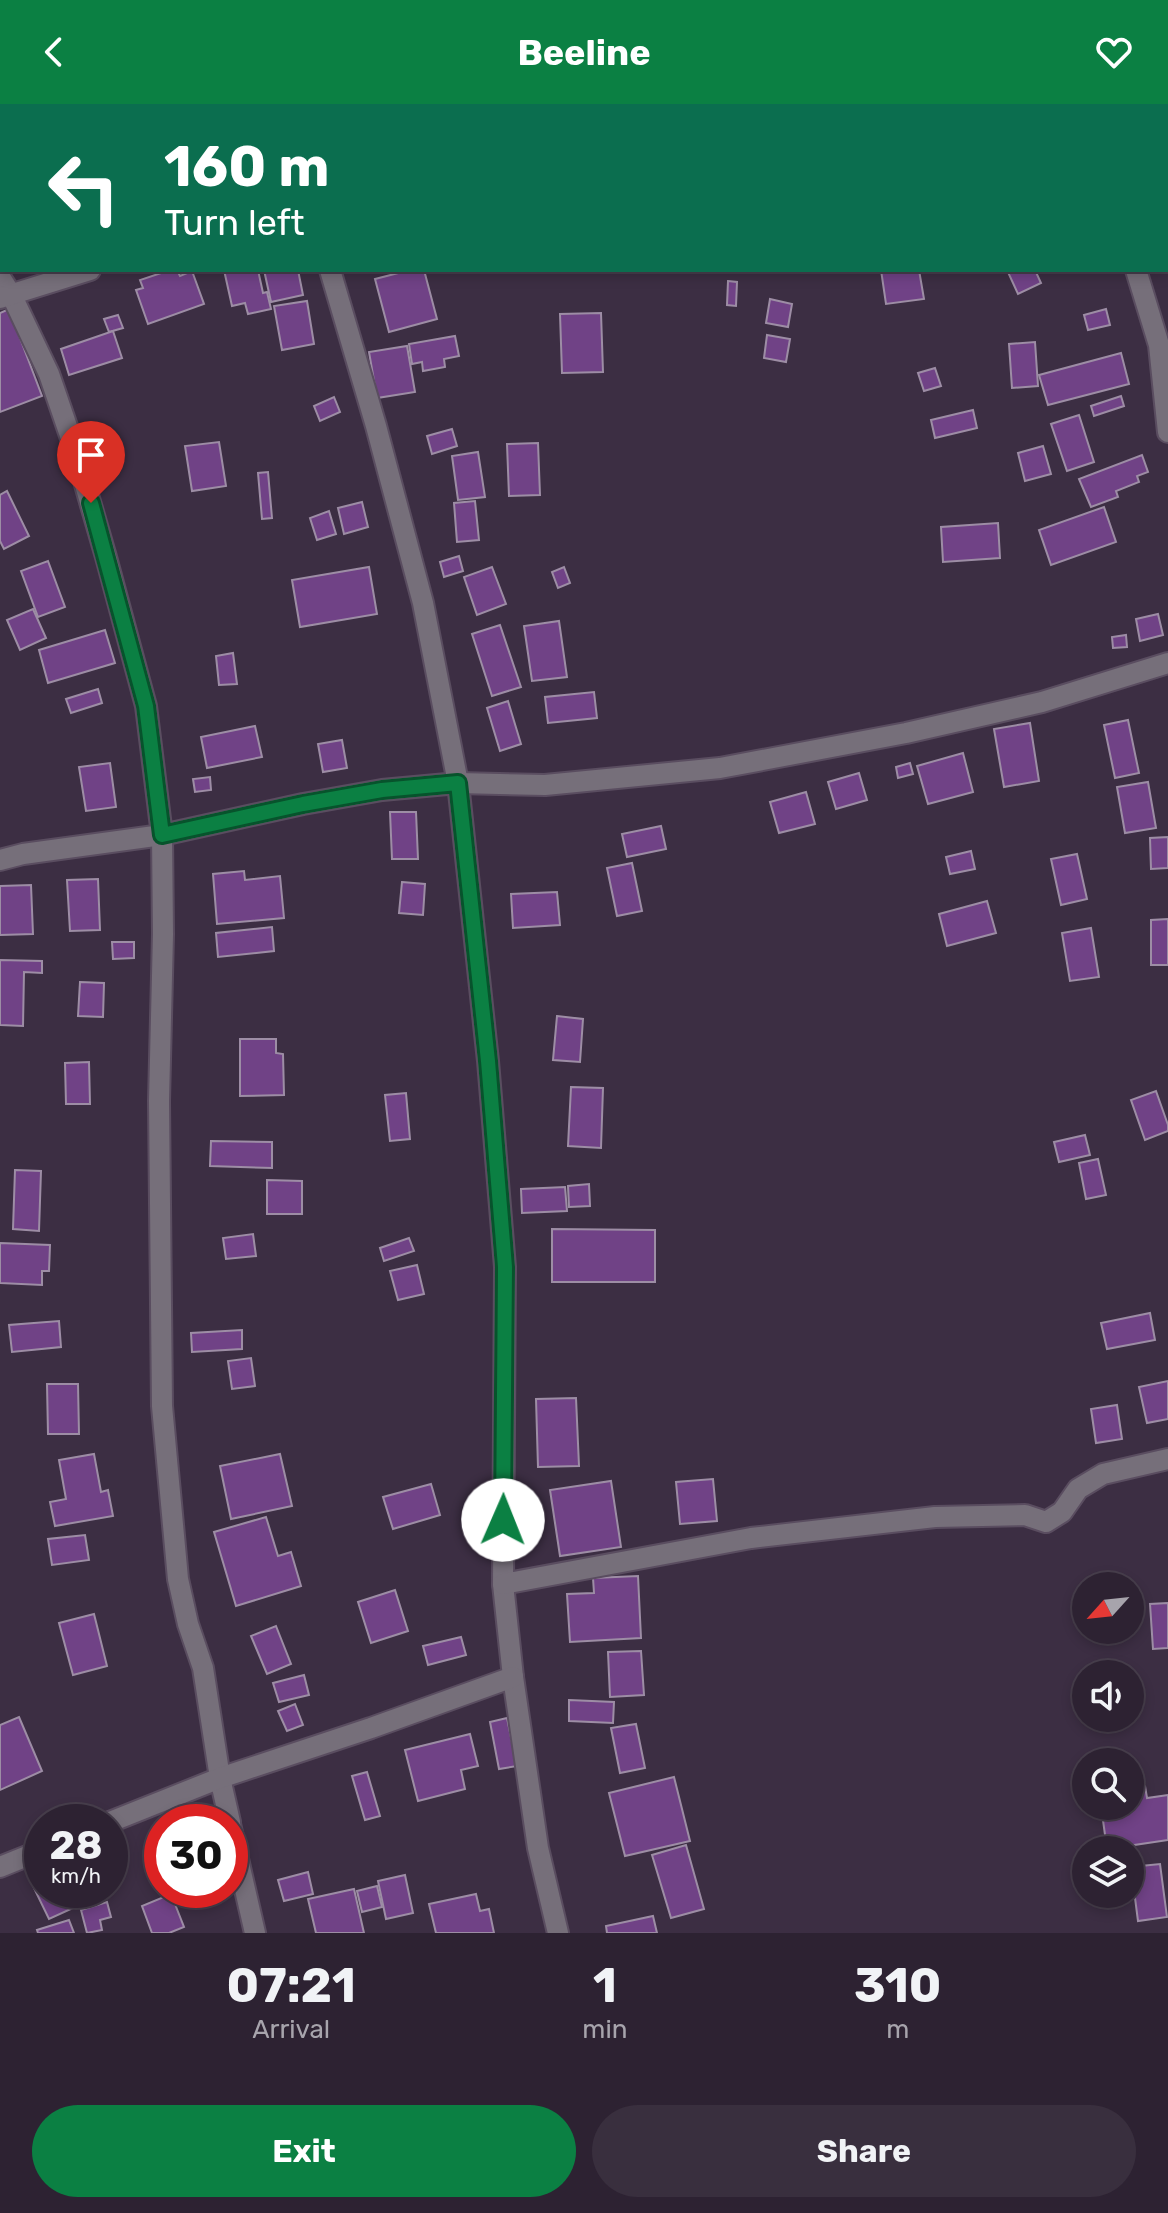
<!DOCTYPE html>
<html lang="en">
<head>
<meta charset="utf-8">
<style>
  :root { --surface:#2d2232; --page:#392f3e; --text:#f1f3f6; --muted:#a7a4ac; --line:#483f4d; --accent:#0b8043 }
  body { margin:0; font-family:Rubik,sans-serif; background:var(--page); color:var(--text); height:100vh; display:flex; flex-direction:column; font-size:30px; white-space:nowrap }
  * { box-sizing:border-box; margin:0 }
  p { font-size:26px; color:var(--muted) }
  .icon { flex:none; width:44px; height:44px; fill:none; stroke:currentColor; stroke-width:2; stroke-linecap:round; stroke-linejoin:round }
  .map { position:relative; height:1829px; overflow:hidden }
  .panel { display:flex; flex-direction:column; background:var(--surface); flex:1 }
  .panel>* { flex:none }
  .hud { position:absolute; left:0px; top:0px; width:1168px; height:168px; box-shadow:0 4px 12px #0003,0 0 0 2px var(--line); background:#0b6e4f; color:#fff; overflow:hidden }
  .needle { width:52px; rotate:243deg }
  .fabs { position:absolute; left:1072px; top:1468px; display:grid; gap:16px }
  .fabs a { display:grid; place-items:center; width:72px; height:72px; border-radius:50%; background:var(--surface); box-shadow:0 4px 12px #0003,0 0 0 2px var(--line); font-size:40px }
  .speed { position:absolute; left:24px; top:1700px; display:flex; gap:16px; font-size:40px; font-weight:700; text-align:center }
  .speed>* { display:grid; place-content:center; width:104px; height:104px; border-radius:50%; background:var(--surface); box-shadow:0 4px 12px #0003,0 0 0 2px var(--line); line-height:1 }
  .speed small { font-size:20px; font-weight:400 }
  .speed .limit { border:12px solid #d22; background:#fff; color:#111 }
  .pin { position:absolute; display:grid; place-items:center; width:68px; height:68px; color:#fff; margin:-82px -34px; border-radius:50% 50% 50% 0; rotate:-45deg; box-shadow:0 0 8px #0007 }
  .pin .icon { rotate:45deg }
  .me { position:absolute; width:88px; margin:-44px; rotate:1deg; stroke-linejoin:round; filter:drop-shadow(0 0 6px #0008) }
  .turn { display:flex; align-items:center; gap:28px; height:168px; padding:0 32px; font-size:36px }
  .turn .icon { width:104px; height:104px; stroke-width:2.5 }
  .turn b { display:block; font-size:56px; line-height:68px }
  .eta { display:flex; justify-content:space-evenly; align-items:center; height:136px; text-align:center }
  .eta b { font-size:48px; font-weight:700; line-height:56px }
  .button { display:flex; gap:16px; margin-top:auto; padding:16px 32px }
  .button a { flex:1; height:92px; border-radius:48px; background:var(--accent); color:#fff; font-size:32px; font-weight:700; line-height:92px; text-align:center }
  .button a+a { background:var(--page); color:var(--text) }
  header { display:flex; justify-content:space-between; align-items:center; height:104px; padding:0 32px; background:var(--accent); color:#fff; font-size:36px; font-weight:700 }
  .map>svg:first-child { display:block }
  .building { fill:#704286; stroke:#9d8da5; stroke-width:2 }
  .lines { fill:none; stroke-linecap:round; stroke-linejoin:round }
  .minor-casing { stroke:#5a4d60; stroke-width:24 }
  .minor { stroke:#766f7a; stroke-width:20 }
  .route-casing { stroke:#07532c; stroke-width:20 }
  .route { stroke:#0b8043; stroke-width:14 }
</style>
</head>
<body>
<header><svg class="icon" aria-label="back" viewBox="0 0 24 24"><path d="M15 5l-7 7 7 7"/></svg>Beeline<svg class="icon" aria-label="heart" viewBox="0 0 24 24"><path d="M12 20l-8-8c-3-5 5-10 8-4 3-6 11-1 8 4z"/></svg></header>
<div class="map">
<svg width="1168" height="1829" viewBox="0 0 1168 1829">
  <rect width="100%" height="100%" fill="#3c2e43"/>
  <g class="building">
    <polygon points="170,166 177,166 180,172 192,167 204,200 148,220 136,186 143,184 140,176"/>
    <polygon points="224,166 258,166 263,189 267,188 271,205 248,210 245,199 232,202"/>
    <polygon points="264,166 298,166 303,191 271,198"/>
    <polygon points="410,166 424,166 437,215 389,228 375,175"/>
    <polygon points="881,166 919,166 924,195 886,200"/>
    <polygon points="1007,166 1035,166 1041,179 1018,190"/>
    <polygon points="728,177 737,178 736,202 727,201"/>
    <polygon points="770,195 792,200 788,223 766,219"/>
    <polygon points="307,197 314,240 282,246 274,202"/>
    <polygon points="9,205 42,292 0,308 0,209"/>
    <polygon points="1106,205 1110,221 1088,226 1084,211"/>
    <polygon points="601,209 603,268 562,269 560,210"/>
    <polygon points="118,211 123,224 109,228 104,215"/>
    <polygon points="113,227 122,254 69,271 61,245"/>
    <polygon points="767,231 790,235 786,258 764,254"/>
    <polygon points="455,232 459,252 444,255 445,263 423,267 422,258 412,260 409,240"/>
    <polygon points="1035,238 1038,282 1012,284 1009,240"/>
    <polygon points="407,242 415,288 377,294 369,248"/>
    <polygon points="1121,249 1129,280 1048,301 1039,271"/>
    <polygon points="935,264 941,282 924,287 918,269"/>
    <polygon points="1121,292 1124,302 1094,312 1091,302"/>
    <polygon points="334,293 340,308 320,317 314,302"/>
    <polygon points="973,306 977,324 935,334 931,316"/>
    <polygon points="1079,311 1094,358 1067,367 1051,320"/>
    <polygon points="452,325 457,342 432,350 427,332"/>
    <polygon points="219,338 226,382 192,387 185,342"/>
    <polygon points="538,339 540,391 509,392 507,340"/>
    <polygon points="1043,342 1051,370 1025,377 1018,349"/>
    <polygon points="478,348 485,393 458,396 452,352"/>
    <polygon points="1142,351 1148,368 1137,372 1139,378 1116,387 1118,393 1091,403 1079,375"/>
    <polygon points="268,368 272,414 262,415 258,369"/>
    <polygon points="7,387 29,432 4,445 0,437 0,391"/>
    <polygon points="475,397 479,436 457,438 454,399"/>
    <polygon points="362,398 368,423 344,430 338,404"/>
    <polygon points="1104,403 1116,438 1051,461 1039,426"/>
    <polygon points="329,407 336,430 317,436 310,414"/>
    <polygon points="998,419 1000,454 943,458 941,423"/>
    <polygon points="459,452 463,467 444,473 440,458"/>
    <polygon points="48,457 65,503 38,513 21,467"/>
    <polygon points="369,463 377,510 300,523 292,476"/>
    <polygon points="492,463 506,500 477,511 464,473"/>
    <polygon points="564,463 570,479 558,484 552,468"/>
    <polygon points="33,505 46,534 20,546 7,516"/>
    <polygon points="1158,510 1163,531 1140,537 1136,515"/>
    <polygon points="559,517 567,573 532,577 524,522"/>
    <polygon points="500,521 521,583 492,592 472,530"/>
    <polygon points="105,526 115,559 48,579 39,546"/>
    <polygon points="1126,531 1127,543 1113,544 1112,533"/>
    <polygon points="233,549 237,580 219,581 216,552"/>
    <polygon points="98,585 102,599 71,609 66,595"/>
    <polygon points="594,588 597,614 548,619 545,593"/>
    <polygon points="508,597 521,640 500,647 487,604"/>
    <polygon points="1128,616 1139,669 1115,674 1104,621"/>
    <polygon points="1030,619 1039,677 1004,683 994,625"/>
    <polygon points="255,622 262,653 207,664 201,633"/>
    <polygon points="342,636 347,664 323,668 318,640"/>
    <polygon points="963,649 973,688 928,700 917,662"/>
    <polygon points="110,659 116,703 86,707 79,663"/>
    <polygon points="910,659 913,670 898,674 896,663"/>
    <polygon points="859,669 867,696 836,705 828,678"/>
    <polygon points="210,673 211,686 195,688 193,675"/>
    <polygon points="1148,678 1156,724 1125,729 1117,683"/>
    <polygon points="806,688 815,720 779,729 770,698"/>
    <polygon points="390,708 416,708 418,755 392,755"/>
    <polygon points="661,722 666,745 627,753 622,730"/>
    <polygon points="1168,733 1168,764 1151,765 1150,734"/>
    <polygon points="971,747 975,765 950,770 946,753"/>
    <polygon points="1077,750 1087,795 1061,801 1051,755"/>
    <polygon points="632,759 642,807 617,812 607,764"/>
    <polygon points="244,767 245,776 280,772 284,814 217,820 213,770"/>
    <polygon points="98,775 100,826 70,827 67,776"/>
    <polygon points="402,778 425,780 423,811 399,809"/>
    <polygon points="31,781 33,830 0,831 0,782"/>
    <polygon points="557,788 560,821 513,824 511,790"/>
    <polygon points="987,797 996,829 947,842 939,810"/>
    <polygon points="1168,815 1168,861 1151,861 1151,816"/>
    <polygon points="272,823 274,847 218,853 216,829"/>
    <polygon points="1091,824 1099,873 1070,877 1062,829"/>
    <polygon points="112,838 134,838 134,854 113,855"/>
    <polygon points="0,856 42,857 42,869 24,868 23,922 0,921"/>
    <polygon points="80,878 104,879 103,913 78,912"/>
    <polygon points="557,912 583,915 580,958 553,956"/>
    <polygon points="240,935 276,935 276,949 283,950 284,991 240,992"/>
    <polygon points="89,958 90,1000 66,1000 65,959"/>
    <polygon points="571,983 603,984 601,1044 568,1042"/>
    <polygon points="1156,987 1168,1021 1168,1027 1145,1036 1131,996"/>
    <polygon points="406,989 410,1035 390,1037 385,991"/>
    <polygon points="1085,1031 1090,1051 1059,1058 1054,1038"/>
    <polygon points="211,1037 272,1038 272,1064 210,1062"/>
    <polygon points="1098,1055 1106,1091 1086,1095 1079,1059"/>
    <polygon points="15,1066 41,1067 39,1127 13,1125"/>
    <polygon points="267,1076 302,1077 302,1110 267,1110"/>
    <polygon points="589,1080 590,1102 569,1103 568,1082"/>
    <polygon points="565,1083 567,1107 522,1109 521,1085"/>
    <polygon points="552,1125 655,1126 655,1178 552,1178"/>
    <polygon points="253,1130 256,1152 226,1155 223,1134"/>
    <polygon points="409,1134 414,1147 384,1157 380,1144"/>
    <polygon points="0,1139 50,1141 49,1167 42,1167 42,1181 0,1179"/>
    <polygon points="417,1161 424,1190 398,1196 390,1167"/>
    <polygon points="1150,1209 1155,1236 1107,1245 1101,1219"/>
    <polygon points="59,1217 61,1243 12,1248 9,1221"/>
    <polygon points="242,1226 242,1245 192,1248 191,1229"/>
    <polygon points="251,1254 255,1282 232,1285 228,1257"/>
    <polygon points="1168,1277 1168,1315 1147,1319 1139,1283"/>
    <polygon points="47,1280 78,1280 79,1330 48,1330"/>
    <polygon points="576,1294 579,1362 538,1363 536,1295"/>
    <polygon points="1117,1301 1122,1335 1096,1339 1091,1305"/>
    <polygon points="94,1350 101,1388 108,1386 113,1412 55,1422 50,1398 66,1395 59,1356"/>
    <polygon points="280,1350 292,1402 231,1415 220,1362"/>
    <polygon points="713,1375 717,1417 680,1420 676,1378"/>
    <polygon points="611,1377 621,1443 560,1452 550,1386"/>
    <polygon points="431,1380 440,1411 393,1425 383,1393"/>
    <polygon points="266,1413 278,1452 291,1448 301,1482 236,1502 214,1428"/>
    <polygon points="85,1431 89,1456 52,1461 48,1435"/>
    <polygon points="638,1472 641,1534 570,1538 567,1490 594,1489 593,1474"/>
    <polygon points="395,1486 408,1527 371,1539 358,1498"/>
    <polygon points="1168,1499 1168,1544 1153,1545 1150,1500"/>
    <polygon points="94,1510 107,1562 73,1571 59,1519"/>
    <polygon points="276,1522 291,1560 267,1570 251,1532"/>
    <polygon points="461,1533 466,1551 428,1561 423,1542"/>
    <polygon points="641,1547 644,1591 610,1593 608,1548"/>
    <polygon points="304,1571 309,1591 279,1598 273,1579"/>
    <polygon points="569,1596 614,1598 613,1619 569,1617"/>
    <polygon points="295,1600 303,1621 287,1627 278,1607"/>
    <polygon points="19,1613 42,1667 0,1686 0,1621"/>
    <polygon points="507,1614 517,1662 499,1665 490,1618"/>
    <polygon points="636,1620 645,1664 620,1669 611,1624"/>
    <polygon points="470,1630 478,1662 461,1666 465,1685 418,1697 405,1646"/>
    <polygon points="367,1668 380,1712 365,1716 352,1672"/>
    <polygon points="674,1673 690,1737 625,1752 609,1689"/>
    <polygon points="1145,1682 1147,1694 1168,1691 1168,1736 1107,1745 1101,1702 1130,1702 1130,1684"/>
    <polygon points="686,1741 704,1805 671,1814 652,1751"/>
    <polygon points="1160,1760 1167,1813 1138,1817 1131,1763"/>
    <polygon points="308,1768 313,1790 284,1797 278,1776"/>
    <polygon points="405,1771 413,1809 386,1815 378,1777"/>
    <polygon points="42,1775 42,1786 64,1786 73,1804 49,1815 32,1780"/>
    <polygon points="377,1782 382,1803 362,1808 357,1787"/>
    <polygon points="354,1785 364,1829 316,1829 308,1795"/>
    <polygon points="171,1790 184,1823 169,1829 152,1829 142,1802"/>
    <polygon points="476,1790 480,1807 489,1805 494,1829 436,1829 429,1800"/>
    <polygon points="107,1798 111,1813 100,1816 102,1826 87,1829 81,1806"/>
    <polygon points="653,1812 657,1829 607,1829 606,1822"/>
    <polygon points="69,1816 74,1829 38,1829 37,1826"/>
  </g>
  <g class="lines">
    <defs>
      <g id="minor">
        <polyline points="261,0 262,2"/>
        <polyline points="1086,0 1086,2"/>
        <polyline points="534,2 538,0"/>
        <polyline points="330,166 376,322 423,499 458,679 488,957 505,1163 503,1480 513,1573 538,1744 558,1829"/>
        <polyline points="1136,166 1159,241 1168,328"/>
        <polyline points="0,173 12,192 49,270 75,346 106,453 146,602 162,731 163,830 159,997 162,1302 178,1475 188,1520 203,1564 220,1674 230,1718"/>
        <polyline points="0,194 90,166"/>
        <polyline points="0,756 23,750 162,731 303,700 382,686 458,679 545,681 720,664 906,629 1042,598 1168,559"/>
        <polyline points="503,1480 751,1434 935,1413 1025,1411 1046,1418 1062,1408 1078,1385 1103,1370 1168,1355"/>
        <polyline points="110,1718 220,1674 371,1624 513,1573"/>
        <polyline points="230,1720 255,1829"/>
        <polyline points="0,1763 42,1746"/>
      </g>
    </defs>
    <use href="#minor" class="minor-casing"/>
    <use href="#minor" class="minor"/>
  </g>
  <g class="lines">
    <defs>
      <polyline id="route" points="91,399 146,602 162,731 303,700 382,686 458,679 488,957 505,1163 503,1416"/>
    </defs>
    <use href="#route" class="route-casing"/>
    <use href="#route" class="route"/>
  </g>
</svg>
<div class="fabs">
<a><svg class="needle" viewBox="-14 -14 28 28"><path d="M0-13l5 13h-10z" fill="#e53935"/><path d="M0 13l5-13h-10z" fill="#a7a4ac"/></svg></a>
<a><svg class="icon" aria-label="sound" viewBox="0 0 24 24"><path d="M4 9h4l5-4v14l-5-4H4zM17 9q2 3 0 6"/></svg></a>
<a><svg class="icon" aria-label="search" viewBox="0 0 24 24"><circle cx="10" cy="10" r="6"/><path d="M15 15l6 6"/></svg></a>
<a><svg class="icon" aria-label="layers" viewBox="0 0 24 24"><path d="M12 4l9 5-9 5-9-5zM3 14l9 5 9-5"/></svg></a>
</div>
<div class="speed"><div>28<small>km/h</small></div><div class="limit">30</div></div>
<div class="pin" style="left:91px;top:399px;background:#d93025"><svg class="icon" aria-label="arrive" viewBox="0 0 24 24"><path d="M6 21V4h12l-3 4 3 4H6"/></svg></div>
<svg class="me" style="left:503px;top:1416px" viewBox="-20 -20 40 40"><circle r="19" fill="#fff"/><path d="M0-13L10 11 0 6-10 11z" fill="#0b8043"/></svg>
<div class="hud">
<div class="turn"><svg class="icon" aria-label="left" viewBox="0 0 24 24"><path d="M17 20v-9H6M10 6l-5 5 5 5"/></svg><div><b>160 m</b>Turn left</div></div>
</div>
</div>
<section class="panel">
<div class="eta">
<div><b>07:21</b><p>Arrival</p></div>
<div><b>1</b><p>min</p></div>
<div><b>310</b><p>m</p></div>
</div>
<div class="button"><a>Exit</a><a>Share</a></div>
</section>
</body>
</html>
